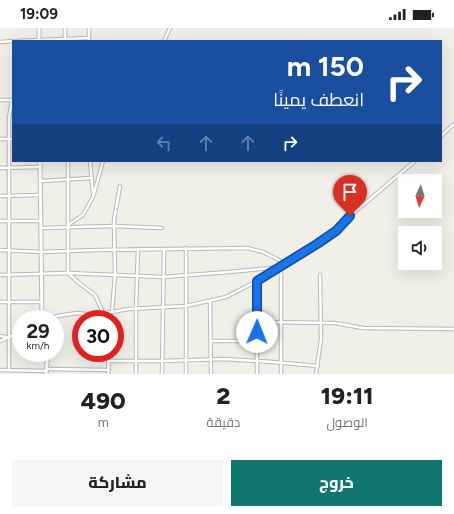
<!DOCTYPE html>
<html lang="ar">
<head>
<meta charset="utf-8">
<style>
  :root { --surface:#fff; --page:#f6f6f6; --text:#222; --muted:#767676; --accent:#0f766e }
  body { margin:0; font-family:Figtree,Cairo,sans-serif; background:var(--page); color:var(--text); direction:rtl; height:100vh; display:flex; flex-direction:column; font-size:15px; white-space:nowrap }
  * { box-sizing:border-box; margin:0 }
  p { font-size:13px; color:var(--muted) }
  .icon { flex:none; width:22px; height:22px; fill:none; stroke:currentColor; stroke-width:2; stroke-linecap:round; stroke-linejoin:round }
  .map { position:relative; height:346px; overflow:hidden; direction:ltr }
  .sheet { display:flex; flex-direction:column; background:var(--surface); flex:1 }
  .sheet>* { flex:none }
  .guide { position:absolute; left:12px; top:12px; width:430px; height:122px; border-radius:0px; box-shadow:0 4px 16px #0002; direction:rtl; background:#1a4fa0; color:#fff; overflow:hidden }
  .needle { width:26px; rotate:184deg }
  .tools { position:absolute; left:398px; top:146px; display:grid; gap:8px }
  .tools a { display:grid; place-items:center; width:44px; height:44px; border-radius:0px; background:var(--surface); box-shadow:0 4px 16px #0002; font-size:20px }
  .speed { position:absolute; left:12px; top:282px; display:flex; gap:8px; font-size:20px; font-weight:700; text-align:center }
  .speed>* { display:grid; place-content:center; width:52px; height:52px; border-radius:50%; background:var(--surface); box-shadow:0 4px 16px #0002; line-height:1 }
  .speed small { font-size:10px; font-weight:400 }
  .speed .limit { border:6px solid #d22; background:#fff; color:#111 }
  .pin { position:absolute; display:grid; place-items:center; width:34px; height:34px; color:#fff; margin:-41px -17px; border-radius:50% 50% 50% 0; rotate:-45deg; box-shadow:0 0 4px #0007 }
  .pin .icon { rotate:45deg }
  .me { position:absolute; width:44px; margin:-22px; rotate:1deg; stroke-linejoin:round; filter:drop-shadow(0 0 3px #0008) }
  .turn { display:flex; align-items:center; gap:14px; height:84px; padding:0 12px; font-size:18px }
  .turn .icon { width:52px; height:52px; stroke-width:2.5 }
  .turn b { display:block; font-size:28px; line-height:34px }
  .lanes { display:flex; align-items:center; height:38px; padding:0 12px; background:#0003; justify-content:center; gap:20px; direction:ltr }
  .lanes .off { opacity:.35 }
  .eta { display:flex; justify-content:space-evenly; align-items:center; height:68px; text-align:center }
  .eta b { font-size:24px; font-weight:800; line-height:28px }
  .primary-button { display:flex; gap:8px; margin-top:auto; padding:8px 12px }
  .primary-button a { flex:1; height:46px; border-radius:0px; background:var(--accent); color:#fff; font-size:16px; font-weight:800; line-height:46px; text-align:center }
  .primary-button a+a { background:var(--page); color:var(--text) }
  .status { display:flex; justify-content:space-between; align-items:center; height:28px; padding:0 20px; background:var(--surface); direction:ltr }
  .status svg { height:11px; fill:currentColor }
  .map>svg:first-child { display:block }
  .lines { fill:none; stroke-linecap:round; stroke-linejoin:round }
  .minor-casing { stroke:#b8b8bd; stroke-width:4.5 }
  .tertiary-casing { stroke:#b8b8bd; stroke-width:5 }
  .minor { stroke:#fff; stroke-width:2.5 }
  .tertiary { stroke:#fff; stroke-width:3 }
  .route-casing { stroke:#114b97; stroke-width:10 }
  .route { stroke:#1a73e8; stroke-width:7 }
</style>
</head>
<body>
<div class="status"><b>19:09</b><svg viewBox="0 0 49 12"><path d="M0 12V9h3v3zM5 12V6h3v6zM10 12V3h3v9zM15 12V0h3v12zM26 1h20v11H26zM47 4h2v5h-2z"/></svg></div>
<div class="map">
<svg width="454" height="346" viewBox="0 0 454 346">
  <rect width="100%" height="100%" fill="#f0f0e8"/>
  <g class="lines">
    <defs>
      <g id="minor">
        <polyline points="65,0 65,13"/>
        <polyline points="89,0 89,13"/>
        <polyline points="17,13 89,10"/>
        <polyline points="164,13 170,0"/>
        <polyline points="0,14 13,13"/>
        <polyline points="0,72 13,72"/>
        <polyline points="441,108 454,96"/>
        <polyline points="0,111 13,111"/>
        <polyline points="68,133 68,245 79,255 95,267 106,291"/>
        <polyline points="90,133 93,166"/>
        <polyline points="0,140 40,139"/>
        <polyline points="41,153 92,150"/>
        <polyline points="0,168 41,167"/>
        <polyline points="0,193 41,193"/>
        <polyline points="68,197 83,187 93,169 103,133"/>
        <polyline points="41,200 114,198 162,200"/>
        <polyline points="186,220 186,346"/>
        <polyline points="0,222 41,224 97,222 247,220 263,224 277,231 285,236"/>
        <polyline points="0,247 68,245 163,249 229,244 281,239 281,346"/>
        <polyline points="210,273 211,346"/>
        <polyline points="0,274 41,274"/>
        <polyline points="112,284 115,247 114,192 120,158"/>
        <polyline points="52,291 57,288 77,285 94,287 129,281 186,278 226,269 257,253 308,223 336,203 350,188 415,133"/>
        <polyline points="257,294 335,295 363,300 454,301"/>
        <polyline points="0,308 6,309"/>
        <polyline points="0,313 18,305 21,305"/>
        <polyline points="211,313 257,313"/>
        <polyline points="109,333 162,333 224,331 273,334 318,338"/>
        <polyline points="47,341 109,342"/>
        <polyline points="0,342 47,343"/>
        <polyline points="9,342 9,90 12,72"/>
        <polyline points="108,346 109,325"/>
        <polyline points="136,346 136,280 138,221"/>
        <polyline points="162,346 164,221"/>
        <polyline points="257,346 257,253"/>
        <polyline points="316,346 321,311 320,247"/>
      </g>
      <g id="tertiary">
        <polyline points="39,0 39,13"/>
        <polyline points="40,133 42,291"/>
        <polyline points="46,346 48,325"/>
      </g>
    </defs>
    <use href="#minor" class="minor-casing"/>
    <use href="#tertiary" class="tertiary-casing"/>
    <use href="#minor" class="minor"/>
    <use href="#tertiary" class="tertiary"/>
  </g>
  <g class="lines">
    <defs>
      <polyline id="route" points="257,304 257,253 317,216 336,203 350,188"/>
    </defs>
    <use href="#route" class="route-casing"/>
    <use href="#route" class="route"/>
  </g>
</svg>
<div class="tools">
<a><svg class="needle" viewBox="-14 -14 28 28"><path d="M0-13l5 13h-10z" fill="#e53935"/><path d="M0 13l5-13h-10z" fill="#767676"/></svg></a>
<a><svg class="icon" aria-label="sound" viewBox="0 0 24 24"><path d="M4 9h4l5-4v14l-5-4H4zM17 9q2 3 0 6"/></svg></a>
</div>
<div class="speed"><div>29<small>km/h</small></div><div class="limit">30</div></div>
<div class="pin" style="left:350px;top:188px;background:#d93025"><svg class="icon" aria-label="arrive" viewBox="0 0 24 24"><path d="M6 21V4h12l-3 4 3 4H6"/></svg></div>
<svg class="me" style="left:257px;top:304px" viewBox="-20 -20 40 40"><circle r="19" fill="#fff"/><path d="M0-13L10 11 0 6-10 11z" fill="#1a73e8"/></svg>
<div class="guide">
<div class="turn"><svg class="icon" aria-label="right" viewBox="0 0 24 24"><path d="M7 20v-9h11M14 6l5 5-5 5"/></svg><div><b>150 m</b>انعطف يمينًا</div></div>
<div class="lanes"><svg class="icon off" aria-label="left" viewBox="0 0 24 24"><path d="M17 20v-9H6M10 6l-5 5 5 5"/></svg><svg class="icon off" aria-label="ahead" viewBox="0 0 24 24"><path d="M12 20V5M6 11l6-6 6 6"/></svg><svg class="icon off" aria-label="ahead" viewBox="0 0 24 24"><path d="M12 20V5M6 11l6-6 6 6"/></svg><svg class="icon" aria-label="right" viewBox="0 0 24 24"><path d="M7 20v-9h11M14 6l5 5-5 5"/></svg></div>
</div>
</div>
<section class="sheet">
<div class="eta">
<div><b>19:11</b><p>الوصول</p></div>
<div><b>2</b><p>دقيقة</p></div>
<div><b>490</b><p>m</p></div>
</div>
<div class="primary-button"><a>خروج</a><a>مشاركة</a></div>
</section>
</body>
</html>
